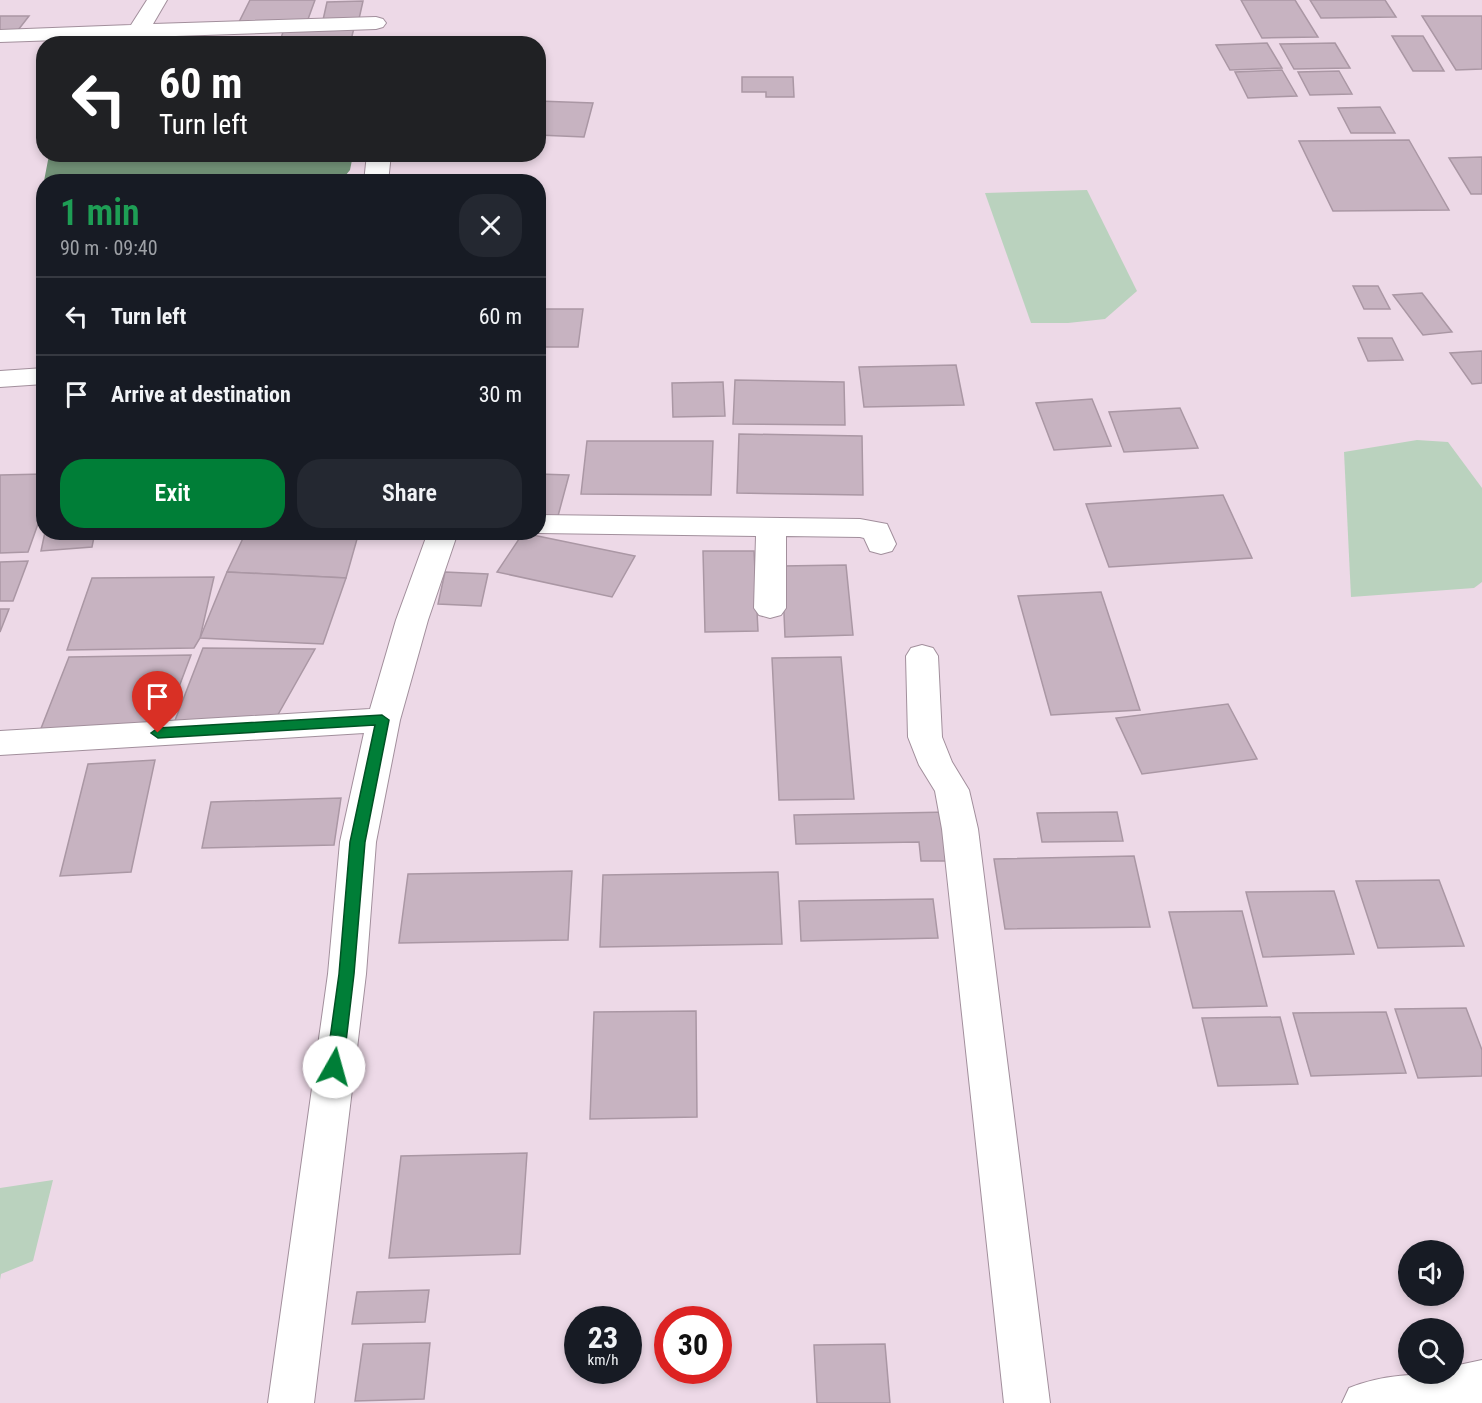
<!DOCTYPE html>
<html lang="en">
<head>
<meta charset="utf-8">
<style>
  :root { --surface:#171b24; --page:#242831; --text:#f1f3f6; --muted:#9ea1a6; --line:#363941; --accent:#007e37 }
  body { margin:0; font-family:"Roboto Condensed",sans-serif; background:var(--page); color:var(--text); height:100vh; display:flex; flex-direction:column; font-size:22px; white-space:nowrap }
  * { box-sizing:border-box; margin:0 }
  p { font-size:20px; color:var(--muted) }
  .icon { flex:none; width:33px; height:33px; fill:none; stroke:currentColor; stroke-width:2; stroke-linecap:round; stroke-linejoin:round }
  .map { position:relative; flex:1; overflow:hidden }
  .panel { position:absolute; left:36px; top:174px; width:510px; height:366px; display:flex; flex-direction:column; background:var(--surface); border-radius:24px; box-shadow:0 3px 9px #0003 }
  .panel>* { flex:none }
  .hud { position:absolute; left:36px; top:36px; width:510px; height:126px; border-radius:24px; box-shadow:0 3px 9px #0003; background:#202124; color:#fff; overflow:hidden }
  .fabs { position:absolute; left:1398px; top:1240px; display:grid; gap:12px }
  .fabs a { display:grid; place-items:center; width:66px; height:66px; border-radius:50%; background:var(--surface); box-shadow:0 3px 9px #0003; font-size:30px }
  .speed { position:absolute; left:564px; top:1306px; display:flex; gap:12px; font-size:30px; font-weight:700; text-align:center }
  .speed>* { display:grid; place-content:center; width:78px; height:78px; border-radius:50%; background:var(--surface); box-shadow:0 3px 9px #0003; line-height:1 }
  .speed small { font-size:15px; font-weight:400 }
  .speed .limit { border:9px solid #d22; background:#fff; color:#111 }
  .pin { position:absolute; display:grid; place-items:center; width:51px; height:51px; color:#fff; margin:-62px -26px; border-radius:50% 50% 50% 0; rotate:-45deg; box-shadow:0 0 6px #0007 }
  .pin .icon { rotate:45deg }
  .me { position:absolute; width:66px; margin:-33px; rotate:7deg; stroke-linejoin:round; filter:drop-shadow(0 0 4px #0008) }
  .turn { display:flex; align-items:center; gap:21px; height:126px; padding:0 24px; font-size:27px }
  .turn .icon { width:78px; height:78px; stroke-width:2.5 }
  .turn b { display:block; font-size:42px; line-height:51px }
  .round { display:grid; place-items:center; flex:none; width:63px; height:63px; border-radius:24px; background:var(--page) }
  .head { display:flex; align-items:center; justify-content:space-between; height:102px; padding:0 24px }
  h1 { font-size:36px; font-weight:600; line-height:45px; color:#1e9e55 }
  .cta { display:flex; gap:12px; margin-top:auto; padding:12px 24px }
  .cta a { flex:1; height:69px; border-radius:24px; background:var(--accent); color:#fff; font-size:24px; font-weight:600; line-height:69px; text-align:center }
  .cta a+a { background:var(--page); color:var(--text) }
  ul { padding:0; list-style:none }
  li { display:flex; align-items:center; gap:18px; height:78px; padding:0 24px; border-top:2px solid var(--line) }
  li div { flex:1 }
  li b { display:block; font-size:22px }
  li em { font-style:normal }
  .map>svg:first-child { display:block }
  .green { fill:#bad2be }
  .water { fill:#739378 }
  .building { fill:#c7b3c1; stroke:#aa97a4; stroke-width:1.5 }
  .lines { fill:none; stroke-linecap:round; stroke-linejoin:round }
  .street-casing { stroke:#a28f9c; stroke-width:2 }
  .street { fill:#fff; fill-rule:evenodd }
  .route { fill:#007e37; stroke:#005224; stroke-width:1.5 }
</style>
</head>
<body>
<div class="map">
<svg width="1482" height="1403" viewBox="0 0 1482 1403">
  <rect width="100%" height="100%" fill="#edd9e7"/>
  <g class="green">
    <polygon points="1087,190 1137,291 1105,319 1068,323 1031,323 985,193"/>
    <polygon points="1417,440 1448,442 1482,488 1482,582 1474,588 1351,597 1344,452"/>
    <polygon points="53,1180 33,1261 1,1274 0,1280 0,1188"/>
  </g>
  <polygon class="water" points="49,155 49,154 353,155 350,170 341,181 44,181"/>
  <g class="building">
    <polygon points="250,0 315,0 307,22 239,22"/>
    <polygon points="1241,0 1295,0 1318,37 1262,38"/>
    <polygon points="1310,0 1385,0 1396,17 1321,18"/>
    <polygon points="363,1 359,19 323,20 327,2"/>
    <polygon points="0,16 29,16 15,34 0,35"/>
    <polygon points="1422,16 1482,16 1482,69 1456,70"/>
    <polygon points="354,28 350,44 279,44 284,29"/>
    <polygon points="1392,36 1423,36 1444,71 1413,71"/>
    <polygon points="1267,43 1282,68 1230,70 1216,45"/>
    <polygon points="1335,43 1350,68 1294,69 1280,44"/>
    <polygon points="1282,70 1297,96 1248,98 1235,72"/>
    <polygon points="1339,71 1352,94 1310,95 1298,72"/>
    <polygon points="742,77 793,77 794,97 766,97 766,92 742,92"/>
    <polygon points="538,101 593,103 584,137 538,135"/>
    <polygon points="1380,107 1395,133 1351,133 1338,108"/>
    <polygon points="1409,140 1449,210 1333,211 1299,141"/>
    <polygon points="1482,157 1482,194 1471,194 1449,158"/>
    <polygon points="1353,286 1378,286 1390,309 1364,309"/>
    <polygon points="1422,293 1452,332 1423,335 1393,295"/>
    <polygon points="538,309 583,309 578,347 538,347"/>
    <polygon points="1358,338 1392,338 1403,360 1368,361"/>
    <polygon points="1482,351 1482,383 1472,384 1450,353"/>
    <polygon points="956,365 964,405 864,407 859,367"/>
    <polygon points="735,380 844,382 845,425 733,424"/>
    <polygon points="723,382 725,416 673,417 672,383"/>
    <polygon points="1092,399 1111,446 1054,450 1036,403"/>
    <polygon points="1180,408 1198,448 1124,452 1109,412"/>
    <polygon points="739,434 862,436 863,495 737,493"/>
    <polygon points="587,441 713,441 711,495 581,494"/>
    <polygon points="44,474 44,507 28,552 0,553 0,475"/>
    <polygon points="538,474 569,475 558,516 538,515"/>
    <polygon points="1223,495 1252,558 1109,567 1086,504"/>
    <polygon points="45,532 95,532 92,547 41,551"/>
    <polygon points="246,532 359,532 346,578 227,572"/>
    <polygon points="523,533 635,556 612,597 497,572"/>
    <polygon points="703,551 754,551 758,631 705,632"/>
    <polygon points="28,561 13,601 0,601 0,562"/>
    <polygon points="846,565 853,635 785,637 782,566"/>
    <polygon points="227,572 346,578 323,644 200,638"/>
    <polygon points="445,572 488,574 481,606 438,604"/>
    <polygon points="214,577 200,638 194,648 67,650 92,578"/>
    <polygon points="1101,592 1140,710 1051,715 1018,596"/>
    <polygon points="0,609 9,609 0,632"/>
    <polygon points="203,648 315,649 271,727 174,723"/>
    <polygon points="191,655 165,724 40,731 69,657"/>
    <polygon points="841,657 854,799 779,800 772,658"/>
    <polygon points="1228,704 1257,759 1142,774 1116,718"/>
    <polygon points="155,760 131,872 60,876 88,764"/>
    <polygon points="341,798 334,845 202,848 211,802"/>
    <polygon points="949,812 955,861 921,861 919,842 796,844 794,815"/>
    <polygon points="1117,812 1123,841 1042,842 1037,813"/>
    <polygon points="1134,856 1150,927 1005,929 994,859"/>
    <polygon points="572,871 568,940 399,943 408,874"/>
    <polygon points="778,872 782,944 600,947 603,875"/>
    <polygon points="1439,880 1464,946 1378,948 1356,881"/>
    <polygon points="1334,891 1354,954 1263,957 1246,892"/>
    <polygon points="933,899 938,938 801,941 799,901"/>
    <polygon points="1242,911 1267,1006 1193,1008 1169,912"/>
    <polygon points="1466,1008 1482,1050 1482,1076 1418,1078 1395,1009"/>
    <polygon points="696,1011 697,1117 590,1119 594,1012"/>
    <polygon points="1386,1012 1406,1073 1311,1076 1293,1013"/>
    <polygon points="1280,1017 1298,1084 1218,1086 1202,1018"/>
    <polygon points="527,1153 520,1254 389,1258 401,1156"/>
    <polygon points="429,1290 425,1322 352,1324 357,1292"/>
    <polygon points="430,1343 424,1399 355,1401 363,1344"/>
    <polygon points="885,1344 890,1403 817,1403 814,1345"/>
  </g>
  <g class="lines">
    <defs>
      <g id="street">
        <polygon points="147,0 167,0 153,24 376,17 383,19 386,23 383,27 376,29 0,42 0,30 131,25"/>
        <polygon points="367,154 391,154 388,182 364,182"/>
        <polygon points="44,368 44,384 0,387 0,371"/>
        <polygon points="538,515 860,519 887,524 896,544 892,551 881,554 870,551 864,538 860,537 786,536 786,608 781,615 770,618 759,615 754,608 756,536 538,533 535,532 538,532"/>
        <polygon points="428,532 458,532 428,620 400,720 376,842 366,974 314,1403 268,1403 328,974 340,842 364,733 0,755 0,731 370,709 396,620"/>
        <polygon points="922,645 933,648 938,656 942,737 952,762 969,790 978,829 1050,1403 1004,1403 942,829 935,791 919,765 908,737 906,656 911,648"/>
        <path d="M 1482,1360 L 1482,1403 L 1342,1403 L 1349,1388 C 1383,1374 1417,1374 1454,1374 L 1454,1366 Z"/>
      </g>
    </defs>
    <use href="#street" class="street-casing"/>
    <use href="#street" class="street"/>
  </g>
  <polygon class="route" points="382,715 389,720 365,842 354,974 343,1067 340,1072 334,1074 329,1072 326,1067 339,974 350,842 375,725 158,738 151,733 158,728"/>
</svg>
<div class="fabs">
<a><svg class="icon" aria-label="sound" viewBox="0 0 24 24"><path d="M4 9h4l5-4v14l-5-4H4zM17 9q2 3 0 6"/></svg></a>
<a><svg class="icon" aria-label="search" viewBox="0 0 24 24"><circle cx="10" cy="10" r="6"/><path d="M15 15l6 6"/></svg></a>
</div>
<div class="speed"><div>23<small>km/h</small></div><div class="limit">30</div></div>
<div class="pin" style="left:158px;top:733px;background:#d93025"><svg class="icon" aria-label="arrive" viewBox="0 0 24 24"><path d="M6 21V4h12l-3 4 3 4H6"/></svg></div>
<svg class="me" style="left:334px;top:1067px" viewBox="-20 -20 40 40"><circle r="19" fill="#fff"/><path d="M0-13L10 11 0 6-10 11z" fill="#007e37"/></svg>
<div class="hud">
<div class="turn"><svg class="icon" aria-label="left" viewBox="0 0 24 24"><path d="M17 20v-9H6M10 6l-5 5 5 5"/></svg><div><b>60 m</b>Turn left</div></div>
</div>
<section class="panel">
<div class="head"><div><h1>1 min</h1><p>90 m · 09:40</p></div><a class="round"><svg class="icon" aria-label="close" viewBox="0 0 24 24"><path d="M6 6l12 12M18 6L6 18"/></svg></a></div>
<ul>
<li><svg class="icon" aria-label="left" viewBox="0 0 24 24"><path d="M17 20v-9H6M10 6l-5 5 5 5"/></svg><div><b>Turn left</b></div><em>60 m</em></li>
<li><svg class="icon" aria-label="arrive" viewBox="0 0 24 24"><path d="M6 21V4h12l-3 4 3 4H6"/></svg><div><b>Arrive at destination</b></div><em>30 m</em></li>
</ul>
<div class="cta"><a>Exit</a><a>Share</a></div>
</section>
</div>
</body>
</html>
